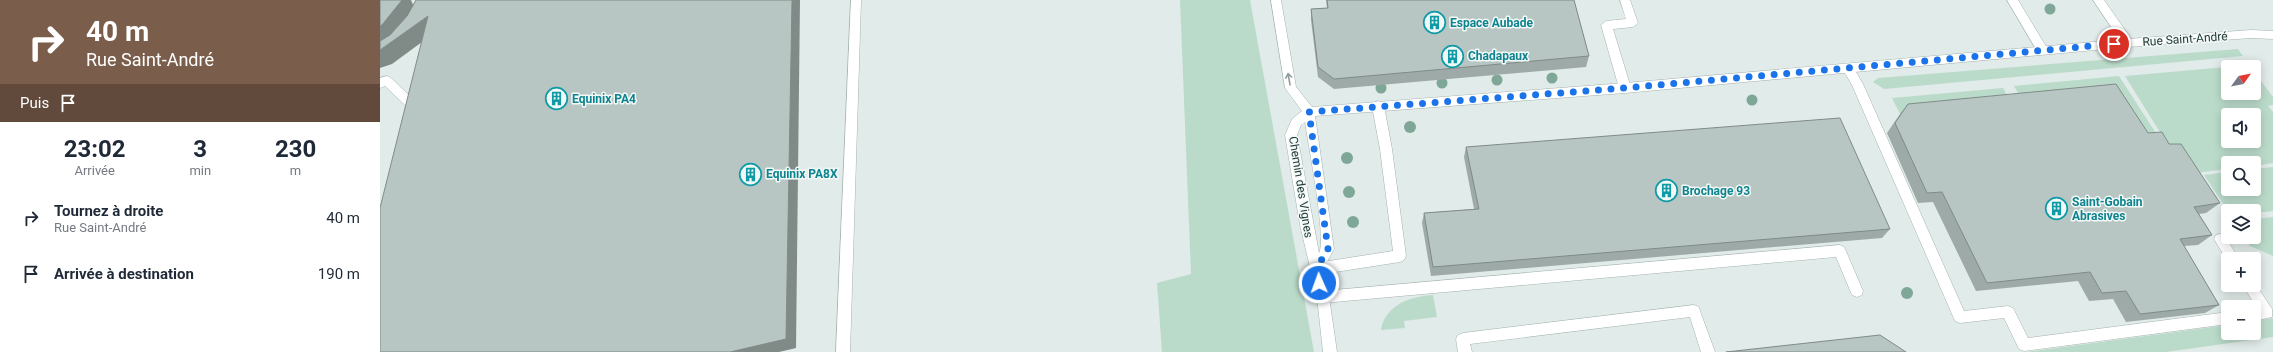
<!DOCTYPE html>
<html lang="fr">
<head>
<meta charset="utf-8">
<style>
  :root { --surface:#fff; --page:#f2f2f3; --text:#1f2937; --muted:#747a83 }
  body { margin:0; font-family:Roboto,sans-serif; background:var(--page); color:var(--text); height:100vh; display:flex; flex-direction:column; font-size:15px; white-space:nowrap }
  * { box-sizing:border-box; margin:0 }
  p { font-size:13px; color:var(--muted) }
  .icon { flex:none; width:22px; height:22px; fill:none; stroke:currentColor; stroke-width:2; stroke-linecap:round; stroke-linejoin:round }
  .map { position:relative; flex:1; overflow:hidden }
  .panel { display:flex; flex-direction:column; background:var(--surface); width:380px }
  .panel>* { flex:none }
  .guide { background:#7a5d4a; color:#fff; overflow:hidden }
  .needle { width:26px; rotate:57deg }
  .tools { position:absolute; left:1841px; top:60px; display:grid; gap:8px }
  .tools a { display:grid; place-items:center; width:40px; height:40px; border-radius:4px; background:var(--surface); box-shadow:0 2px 10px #0003; font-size:20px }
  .pin { position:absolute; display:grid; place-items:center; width:34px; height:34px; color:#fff; margin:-17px; border:2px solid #fff; border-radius:50%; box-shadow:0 1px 4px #0007 }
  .me { position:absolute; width:44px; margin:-22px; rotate:358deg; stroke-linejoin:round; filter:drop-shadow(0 0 3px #0008) }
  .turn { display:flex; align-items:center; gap:14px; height:84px; padding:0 20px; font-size:18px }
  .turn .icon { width:52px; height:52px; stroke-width:2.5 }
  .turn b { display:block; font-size:28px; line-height:34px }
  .then { display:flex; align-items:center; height:38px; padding:0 20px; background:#0003; gap:8px; font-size:15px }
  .eta { display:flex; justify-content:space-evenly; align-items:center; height:68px; text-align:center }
  .eta b { font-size:24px; font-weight:700; line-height:28px }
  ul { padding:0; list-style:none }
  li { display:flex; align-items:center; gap:12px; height:56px; padding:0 20px }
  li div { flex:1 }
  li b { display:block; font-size:15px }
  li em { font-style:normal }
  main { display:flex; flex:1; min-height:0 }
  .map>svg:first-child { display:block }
  .green { fill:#bbdbca; fill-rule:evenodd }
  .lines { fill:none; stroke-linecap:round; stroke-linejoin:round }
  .service-casing { stroke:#a4b3b1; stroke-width:1 }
  .minor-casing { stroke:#a4b3b1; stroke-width:1 }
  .service { fill:#fff; fill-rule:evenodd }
  .minor { fill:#fff; fill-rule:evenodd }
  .tree { fill:#7fa798 }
  .wall { fill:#9daaa7 }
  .shaded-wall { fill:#808b88 }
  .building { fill:#b7c6c2; stroke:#808b88 }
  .oneway { stroke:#919d9c }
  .route { stroke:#1a73e8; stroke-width:7; stroke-dasharray:0 12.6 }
  .labels { text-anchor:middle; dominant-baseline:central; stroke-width:3; stroke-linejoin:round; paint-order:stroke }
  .culture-label { font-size:12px; font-weight:bold; fill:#0d838f; stroke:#f2f8f6; text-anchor:start }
  .street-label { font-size:12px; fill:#233b39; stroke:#f2f8f6 }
</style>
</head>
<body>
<main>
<section class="panel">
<div class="guide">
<div class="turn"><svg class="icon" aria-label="right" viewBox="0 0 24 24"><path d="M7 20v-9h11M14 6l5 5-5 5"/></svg><div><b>40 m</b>Rue Saint-André</div></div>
<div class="then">Puis<svg class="icon" aria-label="arrive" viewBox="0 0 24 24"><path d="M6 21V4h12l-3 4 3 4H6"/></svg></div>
</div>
<div class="eta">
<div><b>23:02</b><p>Arrivée</p></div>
<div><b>3</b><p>min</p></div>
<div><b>230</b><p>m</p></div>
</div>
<ul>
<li><svg class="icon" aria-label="right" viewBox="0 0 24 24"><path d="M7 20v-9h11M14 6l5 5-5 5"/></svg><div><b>Tournez à droite</b><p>Rue Saint-André</p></div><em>40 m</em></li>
<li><svg class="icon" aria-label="arrive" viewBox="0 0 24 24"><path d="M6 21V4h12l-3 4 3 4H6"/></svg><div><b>Arrivée à destination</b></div><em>190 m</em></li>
</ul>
</section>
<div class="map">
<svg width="1893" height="352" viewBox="0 0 1893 352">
  <rect width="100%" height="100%" fill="#e1ebe9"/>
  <g class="green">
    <polygon points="800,0 870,0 934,352 782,352 777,283 811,274"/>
    <polygon points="1858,49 1863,56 1504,89 1493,82 1498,78"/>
    <path d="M 1869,65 L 1871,67 L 1848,67 L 1848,93 L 1874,93 L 1874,72 L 1893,97 L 1893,105 L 1888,106 L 1893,112 L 1893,163 L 1874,166 L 1874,163 L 1848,163 L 1848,169 L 1806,174 L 1745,76 ZM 1848,115 L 1874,115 L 1874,141 L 1848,141 Z"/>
    <polygon points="1739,76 1781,141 1644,103 1634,86"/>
    <polygon points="1623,88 1632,104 1520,114 1512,98"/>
    <polygon points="1893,167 1893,211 1874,213 1874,211 1848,211 1824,175 1848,172 1848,189 1874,189 1874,169"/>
    <polygon points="1893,217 1893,256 1870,246 1864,237 1874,237 1874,219"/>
    <path d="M 1053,295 L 1057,317 L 1024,321 L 1025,328 L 1001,330 C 1005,305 1031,296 1053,295 Z"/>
    <polygon points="1893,318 1893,337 1786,352 1646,352 1848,325 1848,333 1874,333 1874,321"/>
  </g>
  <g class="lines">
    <defs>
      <g id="service">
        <polygon points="471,0 481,0 470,352 456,352"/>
        <polygon points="1240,0 1250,0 1258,23 1253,27 1233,29 1251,88 1245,93 1239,88 1221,25 1226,21 1246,19"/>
        <polygon points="1627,0 1638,0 1667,48 1669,51 1667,54 1659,54"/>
        <polygon points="1713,0 1724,0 1752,40 1754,43 1752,46 1744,46"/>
        <polygon points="1468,64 1472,65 1483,84 1584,311 1628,306 1633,308 1648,338 1848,312 1848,324 1644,351 1639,349 1624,318 1580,323 1575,321 1472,85 1462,68"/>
        <polygon points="7,76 11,78 37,103 39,106 36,117 28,117 27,107 5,86 0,88 0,78"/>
        <polygon points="998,101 1002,103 1004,106 1012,149 1026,256 1024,260 1020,262 936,275 932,273 930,269 932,265 936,263 1013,251 1000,149 992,106 994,103"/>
        <polygon points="1840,234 1844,235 1859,259 1848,259 1848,262 1834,239 1836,235"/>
        <polygon points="1460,245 1464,247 1466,251 1483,291 1482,295 1477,297 1472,295 1456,257 943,303 938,301 937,297 938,293 943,291"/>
        <polygon points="1874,282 1892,309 1892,317 1874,321 1874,309 1877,309 1863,285 1874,285"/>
        <polygon points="1314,305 1319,307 1320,311 1335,352 1321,352 1310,317 1090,344 1092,352 1078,352 1076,339 1078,335 1083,333"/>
      </g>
      <path id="minor" d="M 891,0 L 901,0 L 916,87 L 932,107 L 1245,83 L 1748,39 L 1871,30 L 1893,31 L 1893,39 L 1871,38 L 1748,47 L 1245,93 L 935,116 L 954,249 L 943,269 L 949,297 L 957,352 L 943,352 L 937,297 L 920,225 L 905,135 L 912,119 L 922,111 L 905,88 ZM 925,122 C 928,143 947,240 939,253 L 917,135 L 921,125 Z"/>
    </defs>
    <use href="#service" class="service-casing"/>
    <use href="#minor" class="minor-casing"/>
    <use href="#service" class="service"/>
    <use href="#minor" class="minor"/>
  </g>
  <g class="tree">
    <circle cx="1670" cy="9" r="5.5"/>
    <circle cx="1172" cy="78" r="5.5"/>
    <circle cx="1117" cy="80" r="5.5"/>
    <circle cx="1062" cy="83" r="5.5"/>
    <circle cx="1001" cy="88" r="5.5"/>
    <circle cx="1372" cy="100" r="5.5"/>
    <circle cx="1030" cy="127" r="6"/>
    <circle cx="967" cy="158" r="6"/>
    <circle cx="969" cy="192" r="6"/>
    <circle cx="973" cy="222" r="6"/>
    <circle cx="1527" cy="293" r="6"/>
  </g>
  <g class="wall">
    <polygon points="946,0 1194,0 1209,56 1206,67 954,89 938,77 931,20 931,9 947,8"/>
    <polygon points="1528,104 1768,133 1789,144 1840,203 1826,213 1819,214 1832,235 1818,245 1804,246 1839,305 1825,313 1746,322 1733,299 1709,301 1698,281 1596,291 1553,202 1538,203 1507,133 1520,114"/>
    <polygon points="1086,147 1510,229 1502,238 1051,276 1042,223 1044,213 1094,209 1084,157"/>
  </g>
  <g class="shaded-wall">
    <polygon points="22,0 31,0 36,12 0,47 0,26"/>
    <polygon points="412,0 420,0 416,348 399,352 350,352"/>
    <polygon points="48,16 61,28 12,64 0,68 0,50"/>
  </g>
  <g class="building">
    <polygon points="0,0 22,0 2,25 0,26"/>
    <polygon points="36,0 412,0 406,339 350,352 0,352 0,208 48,16 0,50 0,41 10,35 27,16"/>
    <polygon points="947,0 1194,0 1209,56 954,79 938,67 931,9 948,8"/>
    <polygon points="1736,84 1768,133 1782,132 1789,144 1801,144 1840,203 1814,207 1832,235 1800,239 1839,305 1760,314 1746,291 1722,293 1710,272 1607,283 1562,192 1547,193 1515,123 1528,104"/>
    <polygon points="1460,118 1510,229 1053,267 1044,213 1099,209 1086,147"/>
    <polygon points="1500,335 1526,352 1346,352"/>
  </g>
  <defs><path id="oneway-shaft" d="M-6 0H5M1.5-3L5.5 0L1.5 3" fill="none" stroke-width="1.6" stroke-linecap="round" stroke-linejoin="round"/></defs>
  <use class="oneway" href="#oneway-shaft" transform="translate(909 79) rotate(-100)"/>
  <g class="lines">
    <polyline class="route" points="939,283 936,269 948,249 929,112 1245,88 1734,44"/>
  </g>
  <defs>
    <symbol id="building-ring" viewBox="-11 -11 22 22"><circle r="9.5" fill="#f2f8f6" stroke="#0f9aa8" stroke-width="1.5"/><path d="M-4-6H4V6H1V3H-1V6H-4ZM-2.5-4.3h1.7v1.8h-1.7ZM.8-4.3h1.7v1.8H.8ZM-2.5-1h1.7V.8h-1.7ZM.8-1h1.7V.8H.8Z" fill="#0f9aa8"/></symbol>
  </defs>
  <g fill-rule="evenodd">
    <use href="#building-ring" x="1042" y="10" width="25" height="25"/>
    <use href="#building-ring" x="1060" y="44" width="25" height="25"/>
    <use href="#building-ring" x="164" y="86" width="25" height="25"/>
    <use href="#building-ring" x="358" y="162" width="25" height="25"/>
    <use href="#building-ring" x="1274" y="178" width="25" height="25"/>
    <use href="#building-ring" x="1664" y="196" width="25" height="25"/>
  </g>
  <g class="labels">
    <g class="culture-label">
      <text x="1070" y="23">Espace Aubade</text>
      <text x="1088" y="56">Chadapaux</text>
      <text x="192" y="99">Equinix PA4</text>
      <text x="386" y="174">Equinix PA8X</text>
      <text x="1302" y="191">Brochage 93</text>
      <text x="1692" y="202">Saint-Gobain<tspan x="1692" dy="14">Abrasives</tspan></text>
    </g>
    <g class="street-label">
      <text transform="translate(1805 39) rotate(-4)">Rue Saint-André</text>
      <text transform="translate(921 187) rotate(81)">Chemin des Vignes</text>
    </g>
  </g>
</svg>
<div class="tools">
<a><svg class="needle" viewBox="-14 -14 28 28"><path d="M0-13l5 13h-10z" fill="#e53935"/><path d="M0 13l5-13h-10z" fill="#747a83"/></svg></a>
<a><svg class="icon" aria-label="sound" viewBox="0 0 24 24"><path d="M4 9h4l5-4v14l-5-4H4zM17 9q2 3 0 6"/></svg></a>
<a><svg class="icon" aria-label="search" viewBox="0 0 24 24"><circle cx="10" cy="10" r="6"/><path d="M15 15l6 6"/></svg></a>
<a><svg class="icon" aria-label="layers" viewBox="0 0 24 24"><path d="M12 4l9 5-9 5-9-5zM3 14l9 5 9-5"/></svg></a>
<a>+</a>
<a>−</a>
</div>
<div class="pin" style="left:1734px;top:44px;background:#d93025"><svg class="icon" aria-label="arrive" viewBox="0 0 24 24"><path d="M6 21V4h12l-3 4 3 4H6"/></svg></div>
<svg class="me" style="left:939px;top:283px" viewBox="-20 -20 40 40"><circle r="17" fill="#1a73e8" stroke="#fff" stroke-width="3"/><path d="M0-11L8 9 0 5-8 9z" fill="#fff"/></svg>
</div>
</main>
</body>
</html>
